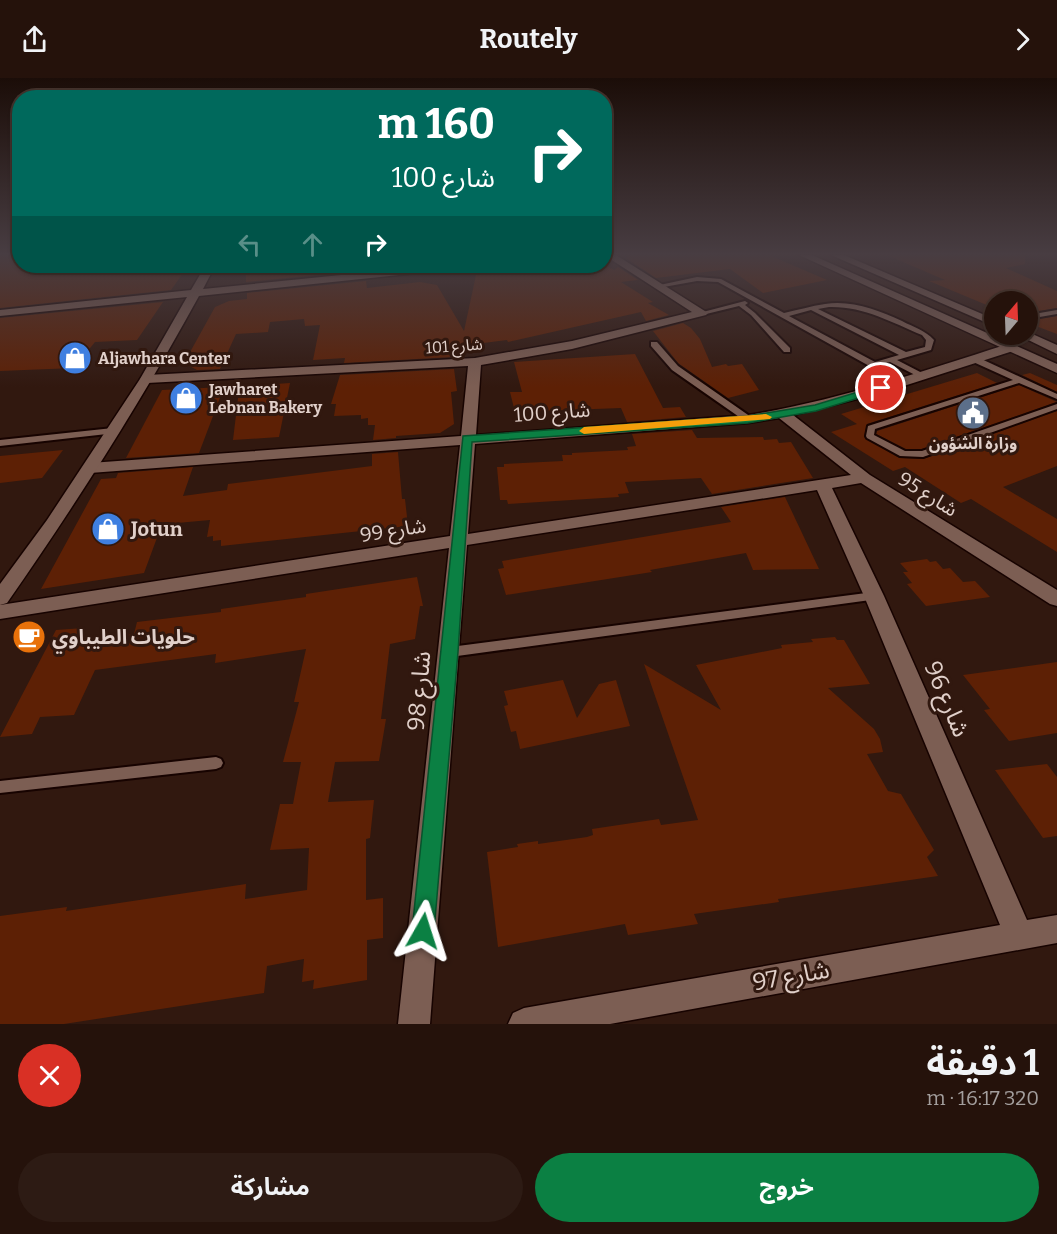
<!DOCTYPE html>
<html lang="ar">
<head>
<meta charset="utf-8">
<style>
  :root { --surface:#25120b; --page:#2d1b14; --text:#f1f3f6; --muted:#a39e9d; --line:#42322c; --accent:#0b8043 }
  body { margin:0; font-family:Bitter,"Noto Sans Arabic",serif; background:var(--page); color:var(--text); direction:rtl; height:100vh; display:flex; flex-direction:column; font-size:22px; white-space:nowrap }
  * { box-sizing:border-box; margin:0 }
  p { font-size:20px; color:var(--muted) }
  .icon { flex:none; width:33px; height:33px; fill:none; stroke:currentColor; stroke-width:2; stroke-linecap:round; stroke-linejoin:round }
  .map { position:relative; height:946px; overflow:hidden; direction:ltr }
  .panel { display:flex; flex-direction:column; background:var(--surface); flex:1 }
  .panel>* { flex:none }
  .guide { position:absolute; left:12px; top:12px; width:600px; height:183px; border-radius:24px; box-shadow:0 2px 4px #0004,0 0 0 2px var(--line); direction:rtl; background:#00695c; color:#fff; overflow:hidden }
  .needle { width:39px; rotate:19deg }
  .controls { position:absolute; left:984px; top:213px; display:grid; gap:12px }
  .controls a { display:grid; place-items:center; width:54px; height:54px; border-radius:50%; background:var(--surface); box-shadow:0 2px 4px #0004,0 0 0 2px var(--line); font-size:30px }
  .pin { position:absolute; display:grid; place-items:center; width:51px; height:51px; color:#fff; margin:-26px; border:3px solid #fff; border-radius:50%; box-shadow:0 2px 6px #0007 }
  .me { position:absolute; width:66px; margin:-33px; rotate:6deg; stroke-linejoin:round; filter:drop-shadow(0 0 4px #0008) }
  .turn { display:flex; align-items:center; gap:21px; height:126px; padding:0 18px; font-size:27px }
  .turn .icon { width:78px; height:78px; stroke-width:2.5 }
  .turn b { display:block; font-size:42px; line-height:51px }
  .lanes { display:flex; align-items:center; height:57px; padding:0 18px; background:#0003; justify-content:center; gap:30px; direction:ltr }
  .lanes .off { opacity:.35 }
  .round { display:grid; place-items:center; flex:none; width:63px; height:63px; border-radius:32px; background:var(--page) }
  .headline { display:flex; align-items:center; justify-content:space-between; height:102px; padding:0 18px }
  h1 { font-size:36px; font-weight:700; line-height:45px }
  .primary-button { display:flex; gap:12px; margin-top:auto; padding:12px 18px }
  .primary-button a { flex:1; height:69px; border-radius:36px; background:var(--accent); color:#fff; font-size:24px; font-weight:700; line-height:69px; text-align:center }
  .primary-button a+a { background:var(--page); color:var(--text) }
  header { display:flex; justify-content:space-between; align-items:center; height:78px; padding:0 18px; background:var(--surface); font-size:27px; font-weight:700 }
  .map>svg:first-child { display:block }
  .building { fill:#5d2005 }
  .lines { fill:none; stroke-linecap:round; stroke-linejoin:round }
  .lane-casing { stroke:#170300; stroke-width:4 }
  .street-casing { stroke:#170300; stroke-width:3 }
  .secondary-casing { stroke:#170300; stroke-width:3 }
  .lane { fill:#7c5e53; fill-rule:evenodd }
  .street { fill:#7c5e53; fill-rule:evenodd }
  .secondary { fill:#7c5e53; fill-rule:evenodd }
  .route { fill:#0b8043; stroke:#07532c; stroke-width:1.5 }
  .slow { fill:#f59e0b }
  .labels { text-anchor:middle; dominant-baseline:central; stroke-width:6; stroke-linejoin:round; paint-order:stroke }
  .far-street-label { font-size:16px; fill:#e1d0ca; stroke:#31180f }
  .far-poi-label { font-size:16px; font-weight:bold; fill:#e1d0ca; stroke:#31180f; text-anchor:start }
  .street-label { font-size:20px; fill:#e1d0ca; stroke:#31180f }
  .poi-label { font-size:20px; font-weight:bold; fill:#e1d0ca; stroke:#31180f; text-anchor:start }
  .near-street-label { font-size:24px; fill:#e1d0ca; stroke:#31180f }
</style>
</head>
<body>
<header><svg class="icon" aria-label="forward" viewBox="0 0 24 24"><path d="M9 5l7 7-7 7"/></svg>Routely<svg class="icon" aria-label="share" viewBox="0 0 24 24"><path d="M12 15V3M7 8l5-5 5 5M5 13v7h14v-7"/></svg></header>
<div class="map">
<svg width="1057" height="946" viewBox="0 0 1057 946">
  <rect width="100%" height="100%" fill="#31180f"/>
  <g class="building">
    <polygon points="0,177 20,177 20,188 188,188 171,212 0,230"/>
    <polygon points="629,177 769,177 827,202 763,215 730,191 656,200 626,180"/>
    <polygon points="887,177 1025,177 1025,186 1006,190 1057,213 1057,230 1028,235 1028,224 994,224 994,230 929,203 945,202"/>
    <polygon points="246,188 366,188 366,192 246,204"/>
    <polygon points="546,188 607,188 614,192 618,189 638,202 621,204 653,224 648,225 669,237 646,243 641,234 508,264 507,262 452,269 453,279 344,285 345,280 313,282 320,247 305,248 304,241 270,244 268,254 236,256 220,291 197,292 184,285 215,229 229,223 247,221 247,215 366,203 367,210 420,204 437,207 464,253 476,197"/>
    <polygon points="163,224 137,262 95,264 74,290 0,293 0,240"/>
    <polygon points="1057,238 1057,256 1028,245 1028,243"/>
    <polygon points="683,245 691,250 700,261 712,289 726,286 728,288 742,286 759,312 728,320 678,285 653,253"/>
    <polygon points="635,276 663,330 680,329 686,339 627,344 621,330 515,334 510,314 522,314 514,284"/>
    <polygon points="454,291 457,313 451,314 454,346 440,355 396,358 396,360 373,362 375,347 368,347 368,340 361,341 361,337 334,338 336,326 331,326 340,297"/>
    <polygon points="977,295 997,305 867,346 864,359 899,380 923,381 1057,333 1057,388 1003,409 1057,441 1057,474 971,421 961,425 905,389 893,393 831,354 857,346 841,336"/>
    <polygon points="1030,295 1057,307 1057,314 1022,297"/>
    <polygon points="290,305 279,359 233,362 239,312 232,309"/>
    <polygon points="1019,307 1057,324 922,371 906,371 876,356 877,353"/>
    <polygon points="224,309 199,375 126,380 162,312"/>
    <polygon points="692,352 697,360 763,359 764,362 777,361 779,365 791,364 813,400 712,416 701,400 625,404 629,415 618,416 619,419 508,426 507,422 500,422 497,389 504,389 504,386 563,383 562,377 572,377 572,375 628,372 627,369 636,368 632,356"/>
    <polygon points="63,372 42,400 0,405 0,378"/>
    <polygon points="398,374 402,421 405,421 408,448 221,468 221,462 213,463 213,458 207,459 210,442 166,446 162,457 158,457 144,495 41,511 101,401 116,400 118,395 193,389 183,418 227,412 228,406 372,388 372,376"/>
    <polygon points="785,419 819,491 753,492 746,475 650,492 652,494 506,517 498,491 504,490 502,483 731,444 721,429"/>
    <polygon points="927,481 930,484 936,483 943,491 950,490 963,504 975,503 990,519 926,528 907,506 912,505 903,494 908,494 900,485"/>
    <polygon points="417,499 423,528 420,528 415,561 390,566 381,641 386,641 379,683 335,684 328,724 374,722 370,760 366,761 366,822 383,820 383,860 367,862 367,902 313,911 314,902 302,904 304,881 267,888 264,915 64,946 0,946 0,838 67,829 66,833 246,806 245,821 307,812 309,770 270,772 280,726 293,726 301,684 283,684 299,624 294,624 306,571 215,585 216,576 95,592 74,637 40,639 32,656 0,659 56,552 84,550 79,560 134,556 137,544 221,534 221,531 306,519 306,516"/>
    <polygon points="835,559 837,562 844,562 870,606 828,610 874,651 880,661 883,674 867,676 888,713 901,716 934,772 927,779 938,798 778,821 779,824 694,836 698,846 628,857 625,846 498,869 487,774 518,769 517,766 538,763 538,766 587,759 593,757 592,751 659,741 661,747 698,742 644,586 721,632 696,587 782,570 781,567 813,564 811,561"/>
    <polygon points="1057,584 1057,655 1009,663 984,632 990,631 963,597"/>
    <polygon points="563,602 577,640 599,606 616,602 630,648 520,671 516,653 511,654 504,628 508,627 504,613"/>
    <polygon points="1047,686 1057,699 1057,758 1043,760 995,692"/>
  </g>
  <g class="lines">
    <defs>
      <g id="lane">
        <path d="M 697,199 L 721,201 L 784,235 C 798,232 811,228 825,226 C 852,222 878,232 902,243 C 913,249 925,252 934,262 L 931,272 L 897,282 L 926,297 L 919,299 L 890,284 L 880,287 L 907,303 L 906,305 L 900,305 L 718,204 L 697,203 L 658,210 L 655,208 ZM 829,229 C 863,228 891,244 922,257 L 926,262 L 925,269 L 906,274 L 818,231 ZM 811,232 L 899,277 L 875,284 L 789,238 Z"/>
        <polygon points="745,223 748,225 745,227 755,235 790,270 790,274 784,274 751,237 739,228 702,237 699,235"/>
        <polygon points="1057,232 1057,236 1028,241 1028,237"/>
        <polygon points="651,264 657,264 678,288 751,339 751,343 745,343 672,292 651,268"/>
        <polygon points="971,279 977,279 1057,316 1057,321 1019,305 875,351 874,357 905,373 922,373 1057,326 1057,331 923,379 900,378 867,360 866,358 868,348 1013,302 971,283"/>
        <polygon points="113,350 117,353 116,355 0,368 0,362"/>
        <polygon points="874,514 878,515 880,518 878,521 450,579 446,577 444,574 446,571 450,569"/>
        <polygon points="216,679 221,681 223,685 221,689 216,691 0,715 0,703"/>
      </g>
      <path id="street" d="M 604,177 L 616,177 L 708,235 L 706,237 L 572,271 L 481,287 L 476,357 L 748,337 C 836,323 920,294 1005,267 L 1009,266 L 1015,270 L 1013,273 L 885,314 L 793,337 L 870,397 L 1057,512 L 1057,528 L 1050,526 L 861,405 L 832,410 L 884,518 L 1027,842 L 1057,837 L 1057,865 L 610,946 L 508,946 L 513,935 L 524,930 L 1000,847 L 864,518 L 817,412 L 467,467 L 430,946 L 398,946 L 449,470 L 0,541 L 0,527 L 450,458 L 460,367 L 90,395 L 82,390 L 90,385 L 461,358 L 468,288 L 147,305 L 140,301 L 147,297 L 475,280 L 572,263 L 692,234 ZM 779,340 L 851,397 L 468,456 L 475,366 L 748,345 Z"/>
      <g id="secondary">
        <polygon points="799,177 812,177 1057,286 1057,295"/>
        <polygon points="831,177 844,177 994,241 994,248"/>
        <path d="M 205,188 L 215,188 L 203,211 L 431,188 L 461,188 L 456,191 L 199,218 C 141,324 76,426 7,525 L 0,527 L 0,506 L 47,442 L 140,301 L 187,219 L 0,238 L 0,232 L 191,212 Z"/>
        <polygon points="1028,254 1057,267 1057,276 1016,256 1028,256"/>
      </g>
    </defs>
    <use href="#lane" class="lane-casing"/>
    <use href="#street" class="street-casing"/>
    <use href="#secondary" class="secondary-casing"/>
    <use href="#lane" class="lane"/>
    <use href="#street" class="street"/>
    <use href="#secondary" class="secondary"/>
  </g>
  <linearGradient id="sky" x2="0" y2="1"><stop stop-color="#1b0d08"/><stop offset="0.57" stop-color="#483d42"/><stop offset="1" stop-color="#483d42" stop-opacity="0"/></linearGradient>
  <rect width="1057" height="309" fill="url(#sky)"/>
  <polygon class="route" points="881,307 885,308 885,312 816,333 748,345 472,364 458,574 434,853 431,861 423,864 415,861 412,853 463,358 748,338 815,327"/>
  <polygon class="slow" points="766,336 772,339 770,341 584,356 579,353 584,349"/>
  <defs>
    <symbol id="shop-disc" viewBox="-11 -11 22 22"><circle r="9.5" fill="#3f7fe0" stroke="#31180f"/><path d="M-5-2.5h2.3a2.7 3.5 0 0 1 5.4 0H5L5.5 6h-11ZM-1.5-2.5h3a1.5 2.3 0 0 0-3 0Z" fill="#fff"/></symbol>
    <symbol id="civic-disc" viewBox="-11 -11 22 22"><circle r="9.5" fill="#5c6f8a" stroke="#31180f"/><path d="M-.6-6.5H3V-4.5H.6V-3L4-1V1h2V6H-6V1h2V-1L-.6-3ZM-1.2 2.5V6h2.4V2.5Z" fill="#fff"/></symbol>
    <symbol id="cafe-disc" viewBox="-11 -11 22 22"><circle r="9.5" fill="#e8710a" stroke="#31180f"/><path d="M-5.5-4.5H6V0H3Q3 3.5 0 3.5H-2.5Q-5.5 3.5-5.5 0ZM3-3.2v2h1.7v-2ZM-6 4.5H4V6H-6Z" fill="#fff"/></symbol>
  </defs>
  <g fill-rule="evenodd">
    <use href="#shop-disc" x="56" y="261" width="38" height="38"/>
    <use href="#shop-disc" x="167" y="301" width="38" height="38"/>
    <use href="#civic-disc" x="954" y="316" width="38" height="38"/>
    <use href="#shop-disc" x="89" y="432" width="38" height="38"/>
    <use href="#cafe-disc" x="10" y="540" width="38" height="38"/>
  </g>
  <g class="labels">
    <g class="far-street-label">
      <text transform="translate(454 268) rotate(-4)">شارع 101</text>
    </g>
    <g class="far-poi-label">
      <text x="98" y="280">Aljawhara Center</text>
      <text x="209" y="311">Jawharet<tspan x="209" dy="18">Lebnan Bakery</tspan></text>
      <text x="973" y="365" text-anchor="middle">وزارة الشؤون</text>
    </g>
    <g class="street-label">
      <text transform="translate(552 334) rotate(-4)">شارع 100</text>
      <text transform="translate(928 416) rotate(32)">شارع 95</text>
      <text transform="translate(393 452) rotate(-9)">شارع 99</text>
    </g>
    <g class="poi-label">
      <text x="131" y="451">Jotun</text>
      <text x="52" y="559">حلويات الطيباوي</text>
    </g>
    <g class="near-street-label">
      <text transform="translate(419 613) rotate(-85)">شارع 98</text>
      <text transform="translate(947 621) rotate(67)">شارع 96</text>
      <text transform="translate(791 898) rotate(-10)">شارع 97</text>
    </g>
  </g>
</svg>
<div class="controls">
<a><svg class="needle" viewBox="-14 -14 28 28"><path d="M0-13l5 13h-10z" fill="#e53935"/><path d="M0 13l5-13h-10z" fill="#a39e9d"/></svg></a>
</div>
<div class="pin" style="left:881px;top:310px;background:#d93025"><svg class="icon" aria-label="arrive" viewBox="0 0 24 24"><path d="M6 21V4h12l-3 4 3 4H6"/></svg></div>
<svg class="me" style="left:423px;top:853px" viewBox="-20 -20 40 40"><path d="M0-17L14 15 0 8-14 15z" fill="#0b8043" stroke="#fff" stroke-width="4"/></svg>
<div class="guide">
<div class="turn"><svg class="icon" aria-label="right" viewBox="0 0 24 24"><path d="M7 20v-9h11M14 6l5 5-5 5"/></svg><div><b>160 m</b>شارع 100</div></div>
<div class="lanes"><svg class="icon off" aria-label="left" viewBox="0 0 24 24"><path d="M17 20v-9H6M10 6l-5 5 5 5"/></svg><svg class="icon off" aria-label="ahead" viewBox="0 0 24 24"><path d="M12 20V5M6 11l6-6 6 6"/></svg><svg class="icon" aria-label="right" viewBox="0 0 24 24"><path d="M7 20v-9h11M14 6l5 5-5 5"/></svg></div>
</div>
</div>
<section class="panel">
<div class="headline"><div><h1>1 دقيقة</h1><p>320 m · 16:17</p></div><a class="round" style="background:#d93025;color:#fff"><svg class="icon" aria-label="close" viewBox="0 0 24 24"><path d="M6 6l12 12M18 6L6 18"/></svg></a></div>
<div class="primary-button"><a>خروج</a><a>مشاركة</a></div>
</section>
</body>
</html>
